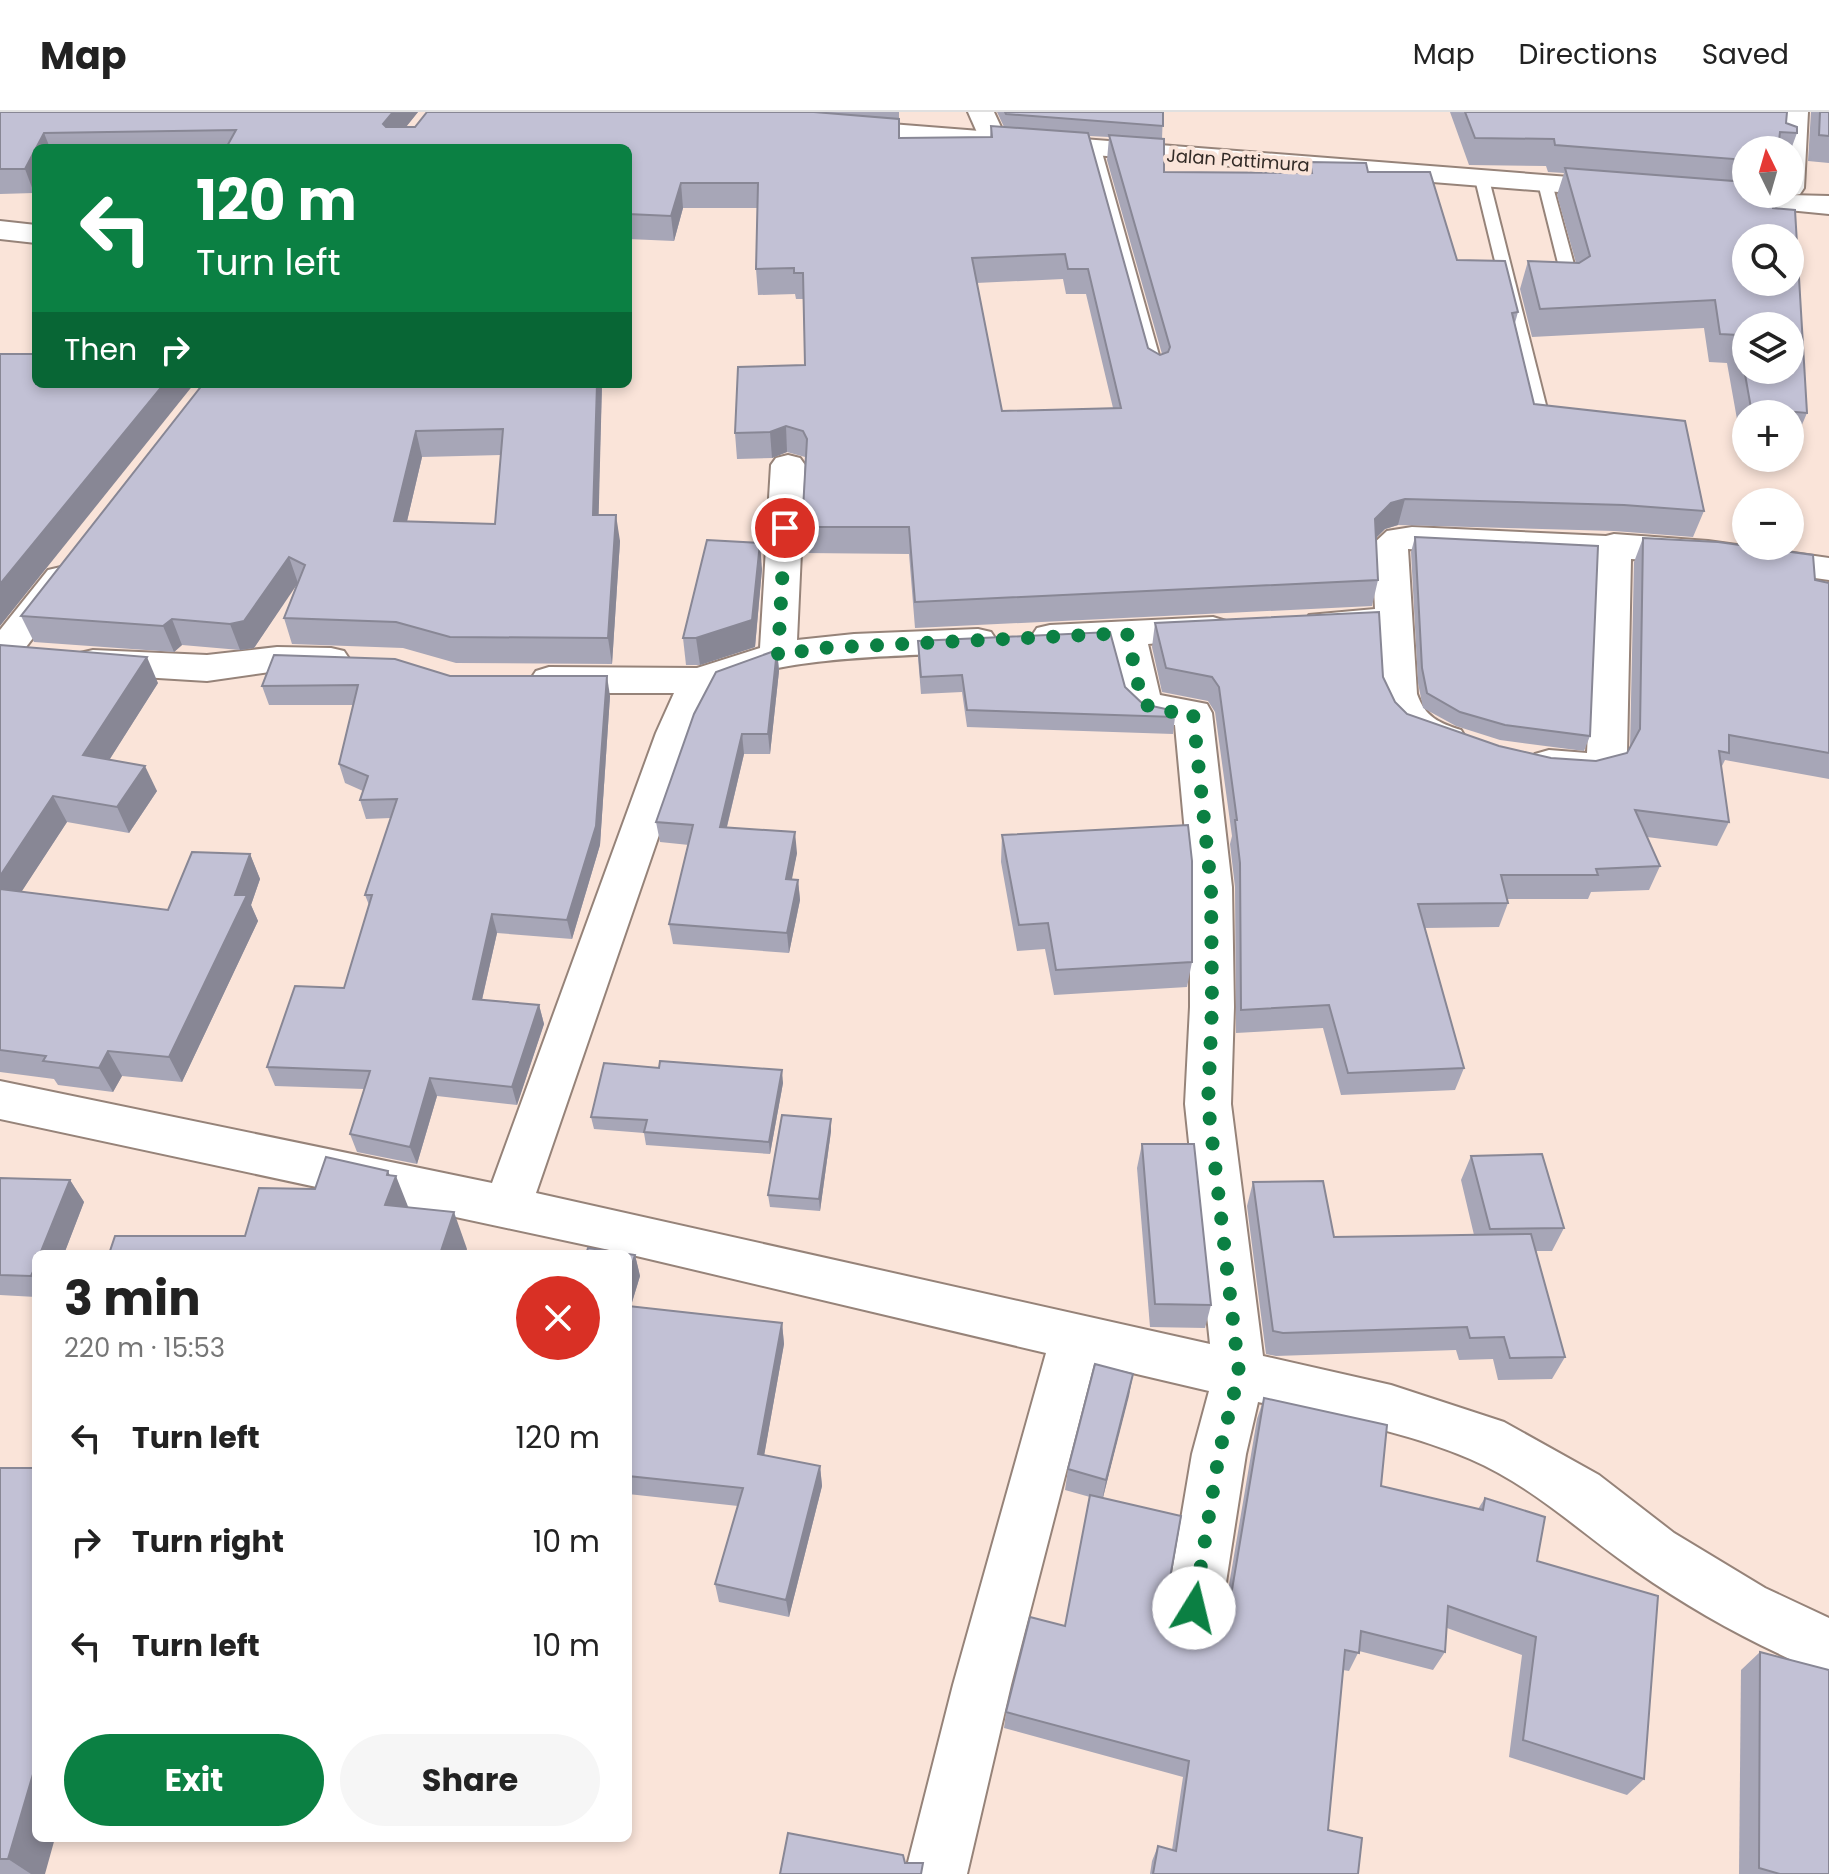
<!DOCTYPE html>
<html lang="en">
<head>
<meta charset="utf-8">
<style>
  :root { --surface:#fff; --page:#f6f6f6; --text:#222; --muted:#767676; --line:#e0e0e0; --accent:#0b8043 }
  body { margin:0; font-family:Poppins,sans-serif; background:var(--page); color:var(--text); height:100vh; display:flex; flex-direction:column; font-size:30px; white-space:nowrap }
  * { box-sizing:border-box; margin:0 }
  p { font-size:26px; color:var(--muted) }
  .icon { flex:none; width:44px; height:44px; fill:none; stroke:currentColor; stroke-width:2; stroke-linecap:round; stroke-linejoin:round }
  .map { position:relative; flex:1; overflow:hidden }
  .panel { position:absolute; left:32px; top:1138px; width:600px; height:592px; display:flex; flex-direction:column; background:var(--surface); border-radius:12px; box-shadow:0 4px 12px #0003 }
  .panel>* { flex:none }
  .banner { position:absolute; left:32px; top:32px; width:600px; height:244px; border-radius:12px; box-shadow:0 4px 12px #0003; background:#0b8043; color:#fff; overflow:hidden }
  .needle { width:52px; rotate:355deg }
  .tools { position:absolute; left:1732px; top:24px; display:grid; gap:16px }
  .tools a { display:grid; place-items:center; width:72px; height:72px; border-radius:50%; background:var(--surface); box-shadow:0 4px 12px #0003; font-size:40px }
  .pin { position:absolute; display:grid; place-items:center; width:68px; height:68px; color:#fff; margin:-34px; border:4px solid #fff; border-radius:50%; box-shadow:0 2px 8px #0007 }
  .me { position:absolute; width:88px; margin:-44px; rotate:9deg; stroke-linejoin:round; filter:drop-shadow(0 0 6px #0008) }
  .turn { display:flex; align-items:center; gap:28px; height:168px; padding:0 32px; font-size:36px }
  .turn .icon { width:104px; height:104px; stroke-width:2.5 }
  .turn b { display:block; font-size:56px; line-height:68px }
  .then { display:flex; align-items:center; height:76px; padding:0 32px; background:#0003; gap:16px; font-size:30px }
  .round { display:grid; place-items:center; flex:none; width:84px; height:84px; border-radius:42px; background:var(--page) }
  .summary { display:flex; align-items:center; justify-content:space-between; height:136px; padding:0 32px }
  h1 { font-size:48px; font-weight:700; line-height:60px }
  .action { display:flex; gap:16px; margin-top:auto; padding:16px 32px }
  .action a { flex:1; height:92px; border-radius:48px; background:var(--accent); color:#fff; font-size:32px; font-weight:700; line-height:92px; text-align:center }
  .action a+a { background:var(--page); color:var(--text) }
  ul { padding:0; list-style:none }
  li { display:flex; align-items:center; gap:24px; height:104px; padding:0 32px }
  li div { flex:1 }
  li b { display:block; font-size:30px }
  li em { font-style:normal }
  header { display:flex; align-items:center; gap:48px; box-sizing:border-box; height:112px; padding:0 40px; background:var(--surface); border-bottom:2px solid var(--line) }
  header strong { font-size:38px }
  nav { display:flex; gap:44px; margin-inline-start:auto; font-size:28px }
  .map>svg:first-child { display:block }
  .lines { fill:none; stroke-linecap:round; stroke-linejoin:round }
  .lane-casing { stroke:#968379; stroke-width:4 }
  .street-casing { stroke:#968379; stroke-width:4 }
  .highway-casing { stroke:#968379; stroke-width:4 }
  .lane { fill:#fff; fill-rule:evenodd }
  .street { fill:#fff; fill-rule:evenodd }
  .highway { fill:#fff; fill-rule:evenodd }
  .wall { fill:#a7a6b7; fill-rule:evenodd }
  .shaded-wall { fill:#888795 }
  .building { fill:#c2c1d5; stroke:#888795; stroke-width:2; fill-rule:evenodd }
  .route { stroke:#0b8043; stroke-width:14; stroke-dasharray:0 25.2 }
  .labels { text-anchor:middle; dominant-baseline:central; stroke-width:8; stroke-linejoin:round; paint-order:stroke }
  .far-street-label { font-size:18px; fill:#332b27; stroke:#fae4d9 }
</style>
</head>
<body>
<header>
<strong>Map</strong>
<nav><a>Map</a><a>Directions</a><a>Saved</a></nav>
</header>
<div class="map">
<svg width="1829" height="1762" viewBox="0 0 1829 1762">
  <rect width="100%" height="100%" fill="#fae4d9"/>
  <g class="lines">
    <defs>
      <g id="lane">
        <polygon points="1094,33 1101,37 1164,261 1162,264 1156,266 1148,261 1087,37"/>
        <polygon points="1482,63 1489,67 1549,305 1547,308 1541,310 1533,305 1475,67"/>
        <polygon points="1545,67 1552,71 1579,171 1576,174 1564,176 1556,171 1562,167 1538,71"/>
      </g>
      <g id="street">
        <polygon points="968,0 994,0 1007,28 1003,34 983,34"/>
        <polygon points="1782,0 1808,0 1804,76 1800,82 1790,84 1780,82 1790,82 1790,38 1779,38"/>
        <polygon points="0,109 36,113 36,131 0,127"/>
        <path d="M 788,343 L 800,346 L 805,353 L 797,528 L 854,522 L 978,517 L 991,520 L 997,529 L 991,538 L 978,541 C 923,543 749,543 713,582 C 703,592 700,609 694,621 L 536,1081 L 1210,1232 L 1185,992 L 1190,895 L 1190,775 L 1175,613 C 1117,610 1121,582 1111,534 L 1050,537 L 1037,534 L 1031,525 L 1037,516 L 1050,513 L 1213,505 L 1226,509 L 1231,517 L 1226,525 L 1148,532 L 1160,583 L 1207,592 L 1212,601 L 1232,775 L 1234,895 L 1231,992 L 1263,1244 L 1391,1273 L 1504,1310 L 1599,1363 L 1674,1421 L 1765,1476 L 1829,1506 L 1829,1564 C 1761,1536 1696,1501 1636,1459 C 1581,1421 1533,1374 1470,1347 C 1403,1318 1328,1306 1258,1290 L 1246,1342 L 1222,1496 L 1214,1516 L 1194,1524 L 1174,1516 L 1166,1496 L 1192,1342 L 1209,1279 L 1094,1252 L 1011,1573 L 967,1762 L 905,1762 L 953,1573 L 1046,1241 L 628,1142 L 0,1007 L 0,969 L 492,1071 L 656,621 L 674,581 L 549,581 L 536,577 L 530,568 L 536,559 L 549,555 L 697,556 L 760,536 L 771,353 L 776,346 Z"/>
        <path d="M 1412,415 L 1606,424 L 1614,422 L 1708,429 L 1829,446 L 1829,468 L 1708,451 L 1631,447 L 1627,641 L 1616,662 L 1585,671 L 1535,662 L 1529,652 L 1535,642 L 1549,638 L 1587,641 L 1596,446 L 1408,437 L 1417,582 C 1425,605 1439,611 1461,618 L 1467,628 L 1461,638 C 1446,642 1438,639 1424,634 C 1374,617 1377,565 1376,521 L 1322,523 L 1309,519 L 1304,511 L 1309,503 L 1375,497 L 1372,433 L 1387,419 Z"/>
        <polygon points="61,455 74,458 79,466 13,552 0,555 0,518 48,458"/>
        <polygon points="277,535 331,536 344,539 350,548 344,557 331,560 277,559 207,569 93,562 80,559 74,550 80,541 93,538 207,543"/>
      </g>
      <g id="highway">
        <polygon points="840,8 1621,69 1631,71 1635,77 1631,83 1621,85 830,22 826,16 830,10"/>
        <polygon points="1714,75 1746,78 1746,82 1829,84 1829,102 1704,90 1700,84 1704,78"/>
      </g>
    </defs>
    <use href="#lane" class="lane-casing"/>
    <use href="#street" class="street-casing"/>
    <use href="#highway" class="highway-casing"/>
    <use href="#lane" class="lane"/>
    <use href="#street" class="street"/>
    <use href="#highway" class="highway"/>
  </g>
  <g class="wall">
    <path d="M 0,0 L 418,0 L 406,15 L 415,15 L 427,0 L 899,0 L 899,26 L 990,25 L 991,14 L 1004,15 L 997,0 L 1163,0 L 1162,27 L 1164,60 L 1308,61 L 1310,50 L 1368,60 L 1457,148 L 1518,200 L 1515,211 L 1534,292 L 1704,399 L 1693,425 L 1614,419 L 1398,413 L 1385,417 L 1376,426 L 1378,468 L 1372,494 L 915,516 L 909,442 L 804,441 L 802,415 L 805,345 L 787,340 L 772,346 L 737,347 L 735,321 L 805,253 L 803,187 L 796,187 L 795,182 L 758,183 L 756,157 L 757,96 L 683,96 L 674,129 L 628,127 L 628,36 L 36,36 L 36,78 L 34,81 L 0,82 ZM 1089,24 L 1109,25 L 1107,48 L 1162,242 L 1160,243 L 1148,236 ZM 1063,167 L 1066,182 L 1086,182 L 1113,296 L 1002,299 L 976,171 Z"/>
    <polygon points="1450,0 1787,0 1786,11 1797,21 1790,40 1790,38 1746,38 1746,82 1773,96 1807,301 1795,329 1790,329 1790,302 1746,302 1746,324 1740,324 1727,251 1709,250 1704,216 1532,225 1520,177 1528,149 1576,151 1557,83 1564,61 1548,60 1546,54 1469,53"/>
    <polygon points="1811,0 1829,0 1829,51 1808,49"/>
    <path d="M 203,272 L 602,272 L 598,403 L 620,429 L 612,552 L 456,551 L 403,536 L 292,532 L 284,506 L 297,471 L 254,536 L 240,538 L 182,533 L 174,540 L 34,530 L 21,504 ZM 501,343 L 495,412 L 407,409 L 422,345 Z"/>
    <polygon points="1415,425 1590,624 1584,639 1500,628 1456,614 1423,596 1418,571 1411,440"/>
    <polygon points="1643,426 1815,468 1829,471 1829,667 1725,648 1721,656 1729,710 1717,734 1647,725 1660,754 1649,778 1591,780 1588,787 1507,787 1508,791 1499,815 1424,816 1464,956 1455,978 1341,983 1323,916 1236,921 1235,775 1230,732 1232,724 1215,600 1208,589 1162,580 1152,535 1155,511 1383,565 1395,590 1407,602 1499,634 1551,646 1596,649 1627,641 1630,635 1634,450"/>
    <polygon points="762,457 755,535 700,553 686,553 683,526"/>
    <polygon points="918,529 1125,575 1143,592 1175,605 1173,622 967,615 962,580 921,582 918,546"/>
    <polygon points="0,533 158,571 109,648 157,679 129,721 67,710 21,780 168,798 250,742 260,767 251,793 258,809 182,970 122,964 113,980 58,973 54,967 0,960"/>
    <polygon points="777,538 779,559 770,642 744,642 727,715 797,741 791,768 798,768 800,788 789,841 673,832 669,812 689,733 660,730 656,710"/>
    <polygon points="450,564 610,584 600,733 572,827 497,821 482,888 539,893 544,912 517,993 437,984 417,1052 357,1040 350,1022 364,977 275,974 267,955 344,876 369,793 365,783 391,706 366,707 360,688 363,679 345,671 339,652 353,593 269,593 262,574"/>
    <polygon points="1002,723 1192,850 1187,875 1054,883 1045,837 1017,839 1001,750"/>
    <polygon points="783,971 770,1042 646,1033 644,1021 594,1017 591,1005"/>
    <polygon points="831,1007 831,1019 820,1099 770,1095 768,1083"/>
    <polygon points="1142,1032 1211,1193 1205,1216 1150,1215 1137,1056"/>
    <polygon points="1471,1044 1564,1116 1552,1139 1536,1139 1565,1245 1552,1267 1498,1268 1493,1247 1459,1248 1456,1238 1276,1244 1266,1242 1247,1094 1253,1070 1334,1125 1474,1123 1461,1068"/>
    <polygon points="0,1066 70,1068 84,1090 64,1142 36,1142 36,1185 0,1183"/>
    <polygon points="628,1142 635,1143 640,1164 631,1194 782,1211 784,1232 764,1343 820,1354 822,1374 789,1505 719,1490 715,1472 738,1394 628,1382"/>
    <polygon points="1133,1262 1103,1386 1168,1477 1177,1499 1199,1509 1222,1500 1226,1491 1257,1307 1264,1286 1381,1374 1478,1397 1485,1386 1537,1449 1644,1667 1627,1683 1509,1645 1522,1543 1447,1516 1445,1540 1433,1558 1359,1539 1349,1559 1343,1558 1328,1718 1358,1762 1150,1762 1152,1749 1158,1734 1172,1738 1183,1665 1004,1616 1006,1600 1065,1514 1090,1385 1065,1378 1068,1357"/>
    <polygon points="0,1356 45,1762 0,1762"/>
    <polygon points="1760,1540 1829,1762 1739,1762 1741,1558"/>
  </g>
  <g class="shaded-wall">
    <polygon points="393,0 418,0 389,36 383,12"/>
    <polygon points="44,21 50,36 36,36"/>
    <polygon points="36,36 36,78 34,81 25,57"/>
    <polygon points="681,71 683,96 674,129 671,104"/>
    <polygon points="164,272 194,272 0,514 0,472"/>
    <polygon points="597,272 602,272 598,430 593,403"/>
    <polygon points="786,314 787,340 772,346 770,320"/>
    <polygon points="416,319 422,345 401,435 394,409"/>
    <polygon points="1405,387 1398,413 1385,417 1369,433 1375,407 1391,391"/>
    <polygon points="616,403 620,429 612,552 608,526"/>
    <polygon points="760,431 762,457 755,535 700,553 696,526"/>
    <polygon points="289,445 298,471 254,536 240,538 230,512"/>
    <polygon points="172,507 182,533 174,540 163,514"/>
    <polygon points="777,538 779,559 770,642 768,622"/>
    <polygon points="147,545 158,571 96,669 83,643"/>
    <polygon points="607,564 610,584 600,733 572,827 567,808"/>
    <polygon points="742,622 744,642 722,735 720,715"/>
    <polygon points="145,654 157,679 129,721 117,695"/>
    <polygon points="53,684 67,710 7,802 0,790 0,764"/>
    <polygon points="795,720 797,741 788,788 786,767"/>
    <polygon points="250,742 260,767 251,793 258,809 182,970 169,945 235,783"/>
    <polygon points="798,768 800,788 789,841 787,821"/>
    <polygon points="492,802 497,821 478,905 473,887"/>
    <polygon points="539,893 544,912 517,993 512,975"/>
    <polygon points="108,939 122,964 113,980 99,956"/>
    <polygon points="782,958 783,971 770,1042 769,1030"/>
    <polygon points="430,966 437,984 417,1052 410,1035"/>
    <polygon points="831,1007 831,1019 820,1099 819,1087"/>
    <polygon points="388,1059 393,1071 396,1064 411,1102 385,1093"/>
    <polygon points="70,1068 84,1090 64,1142 40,1142"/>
    <polygon points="454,1100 467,1137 466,1142 440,1142"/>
    <polygon points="635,1143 640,1164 628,1203 628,1165"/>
    <polygon points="36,1153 36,1171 31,1164"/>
    <polygon points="782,1211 784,1232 761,1361 758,1342"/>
    <polygon points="1133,1262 1129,1284 1102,1389 1106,1368"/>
    <polygon points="820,1354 822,1374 789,1505 786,1488"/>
    <polygon points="36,1652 36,1726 55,1726 45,1762 31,1762 8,1747"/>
  </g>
  <g class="building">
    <path d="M 0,0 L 393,0 L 383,12 L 386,15 L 415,15 L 427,0 L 814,0 L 899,7 L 899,26 L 992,25 L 991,14 L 1088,21 L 1148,236 L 1160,243 L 1168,240 L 1170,235 L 1109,23 L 1164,27 L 1164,60 L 1312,61 L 1310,50 L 1366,51 L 1368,60 L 1430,60 L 1457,148 L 1505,149 L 1518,200 L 1512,201 L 1534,292 L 1685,309 L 1704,399 L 1624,393 L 1405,387 L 1391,391 L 1375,407 L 1378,468 L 915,490 L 909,415 L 802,415 L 807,327 L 803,319 L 786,314 L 770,320 L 735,321 L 738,255 L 805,253 L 803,161 L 794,161 L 794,156 L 756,157 L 758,71 L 681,71 L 671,104 L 628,102 L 628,36 L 226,36 L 236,18 L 44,21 L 25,57 L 0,57 ZM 1065,142 L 1068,157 L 1088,157 L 1121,296 L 1002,299 L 972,146 Z"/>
    <polygon points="1005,0 1163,0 1163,14 1006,2"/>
    <polygon points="1465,0 1787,0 1786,11 1797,15 1797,21 1780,20 1778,38 1746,38 1746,48 1555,33 1554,27 1475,26"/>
    <polygon points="1820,0 1829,0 1829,24 1819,23"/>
    <path d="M 1565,56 L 1746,70 L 1746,82 L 1774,82 L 1773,96 L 1795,98 L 1807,301 L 1751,296 L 1738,223 L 1720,222 L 1715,188 L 1540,197 L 1528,149 L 1579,151 L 1590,144 ZM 1746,126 L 1790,126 L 1790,170 L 1746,170 ZM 1746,214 L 1790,214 L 1790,258 L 1746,258 Z"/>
    <polygon points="0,242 36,242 36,272 164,272 0,472"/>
    <path d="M 203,272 L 597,272 L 593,403 L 616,403 L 608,526 L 450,525 L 396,510 L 284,506 L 305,453 L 289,445 L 244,509 L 230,512 L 172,507 L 163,514 L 21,504 ZM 503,317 L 495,412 L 394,409 L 416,319 Z"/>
    <polygon points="1415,425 1598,434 1590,624 1505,613 1460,600 1427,581 1422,556"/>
    <polygon points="1643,426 1718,430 1813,443 1815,468 1829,471 1829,641 1729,623 1729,641 1719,639 1729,710 1635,698 1660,754 1596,757 1598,763 1501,763 1508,791 1418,792 1464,956 1348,961 1329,893 1241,898 1240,751 1235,708 1237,708 1219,575 1212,565 1166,556 1155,511 1379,500 1383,565 1395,590 1407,602 1499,634 1551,646 1596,649 1627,641 1640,617"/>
    <polygon points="707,428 760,431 752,508 696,526 683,526"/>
    <polygon points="1110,520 1125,575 1143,592 1175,599 1175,605 967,598 962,563 921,565 918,529"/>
    <polygon points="0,533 147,545 83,643 145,654 117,695 53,684 0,764"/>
    <polygon points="777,538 768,622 742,622 720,715 795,720 786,767 798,768 787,821 669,812 693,713 656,710 694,602 716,560"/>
    <polygon points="274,543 395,547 450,564 607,564 596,714 567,808 492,802 473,887 539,893 512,975 430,966 410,1035 350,1022 370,959 267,955 295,874 344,876 372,783 365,783 397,687 360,688 368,664 339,652 358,573 262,574"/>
    <polygon points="1188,713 1192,749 1192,850 1056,858 1048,811 1019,813 1002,723"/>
    <polygon points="192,740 250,742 235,783 247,783 169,945 108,939 99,956 43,949 46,944 0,938 0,777 168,798"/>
    <polygon points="660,949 782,958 769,1030 644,1020 647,1008 591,1005 604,951 659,956"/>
    <polygon points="782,1003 831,1007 819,1087 768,1083"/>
    <polygon points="1142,1032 1194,1032 1211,1193 1155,1192"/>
    <polygon points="1542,1042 1564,1116 1490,1117 1471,1044"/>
    <polygon points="326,1045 388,1059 387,1063 396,1064 385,1093 454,1100 440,1142 109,1142 115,1124 245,1124 259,1076 315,1077"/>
    <polygon points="0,1066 70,1068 40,1142 36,1142 36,1153 31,1164 0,1163"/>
    <polygon points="1323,1069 1334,1125 1531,1122 1565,1245 1510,1246 1504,1225 1470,1226 1467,1215 1283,1221 1273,1219 1253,1070"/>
    <polygon points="588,1136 635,1143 628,1165 628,1142 586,1142"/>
    <polygon points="628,1194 782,1211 758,1342 820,1354 786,1488 715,1472 743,1376 628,1364"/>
    <polygon points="1095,1252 1133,1262 1106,1368 1068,1357"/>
    <polygon points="1264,1286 1387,1313 1381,1374 1483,1398 1485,1386 1545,1405 1537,1449 1658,1484 1644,1667 1523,1628 1536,1525 1448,1494 1445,1540 1361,1519 1359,1541 1345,1538 1328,1718 1362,1726 1358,1762 1153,1762 1158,1734 1176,1739 1189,1649 1006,1600 1030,1505 1065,1514 1090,1383 1181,1404 1168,1477 1177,1499 1199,1509 1222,1500 1232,1478"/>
    <polygon points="0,1356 36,1356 36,1652 8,1747 0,1747"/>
    <polygon points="1760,1540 1829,1558 1829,1762 1780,1762 1759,1756"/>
    <polygon points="788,1721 903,1743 905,1751 923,1751 921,1762 780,1762"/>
  </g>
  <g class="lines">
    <polyline class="route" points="785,416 778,543 823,536 1127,521 1142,590 1156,599 1193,601 1211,775 1212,895 1208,992 1239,1261 1219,1342 1194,1496"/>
  </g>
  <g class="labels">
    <g class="far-street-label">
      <text transform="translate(1238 48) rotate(4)">Jalan Pattimura</text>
    </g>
  </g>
</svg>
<div class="tools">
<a><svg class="needle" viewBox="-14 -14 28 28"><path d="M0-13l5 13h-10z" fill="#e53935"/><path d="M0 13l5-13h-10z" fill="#767676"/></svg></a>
<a><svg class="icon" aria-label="search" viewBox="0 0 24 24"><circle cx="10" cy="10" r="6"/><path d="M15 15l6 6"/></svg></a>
<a><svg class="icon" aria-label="layers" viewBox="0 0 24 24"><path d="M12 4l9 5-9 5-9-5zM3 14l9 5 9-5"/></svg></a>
<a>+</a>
<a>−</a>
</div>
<div class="pin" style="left:785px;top:416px;background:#d93025"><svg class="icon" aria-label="arrive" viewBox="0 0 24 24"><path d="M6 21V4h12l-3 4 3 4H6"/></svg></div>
<svg class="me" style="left:1194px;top:1496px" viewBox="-20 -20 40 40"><circle r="19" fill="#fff"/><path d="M0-13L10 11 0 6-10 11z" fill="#0b8043"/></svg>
<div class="banner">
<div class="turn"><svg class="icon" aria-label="left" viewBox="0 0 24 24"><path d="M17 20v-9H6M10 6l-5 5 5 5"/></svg><div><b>120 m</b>Turn left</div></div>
<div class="then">Then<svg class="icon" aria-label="right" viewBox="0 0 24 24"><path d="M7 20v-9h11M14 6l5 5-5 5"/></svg></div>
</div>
<section class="panel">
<div class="summary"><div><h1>3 min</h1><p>220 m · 15:53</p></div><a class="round" style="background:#d93025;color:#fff"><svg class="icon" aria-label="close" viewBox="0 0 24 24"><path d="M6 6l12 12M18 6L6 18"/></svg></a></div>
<ul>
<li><svg class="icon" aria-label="left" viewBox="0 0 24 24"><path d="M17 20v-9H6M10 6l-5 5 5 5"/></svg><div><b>Turn left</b></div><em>120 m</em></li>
<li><svg class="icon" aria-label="right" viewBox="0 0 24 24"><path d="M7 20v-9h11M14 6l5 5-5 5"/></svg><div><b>Turn right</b></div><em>10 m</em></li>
<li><svg class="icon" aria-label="left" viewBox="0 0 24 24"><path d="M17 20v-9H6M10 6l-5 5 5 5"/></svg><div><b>Turn left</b></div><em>10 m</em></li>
</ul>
<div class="action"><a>Exit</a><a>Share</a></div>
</section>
</div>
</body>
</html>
